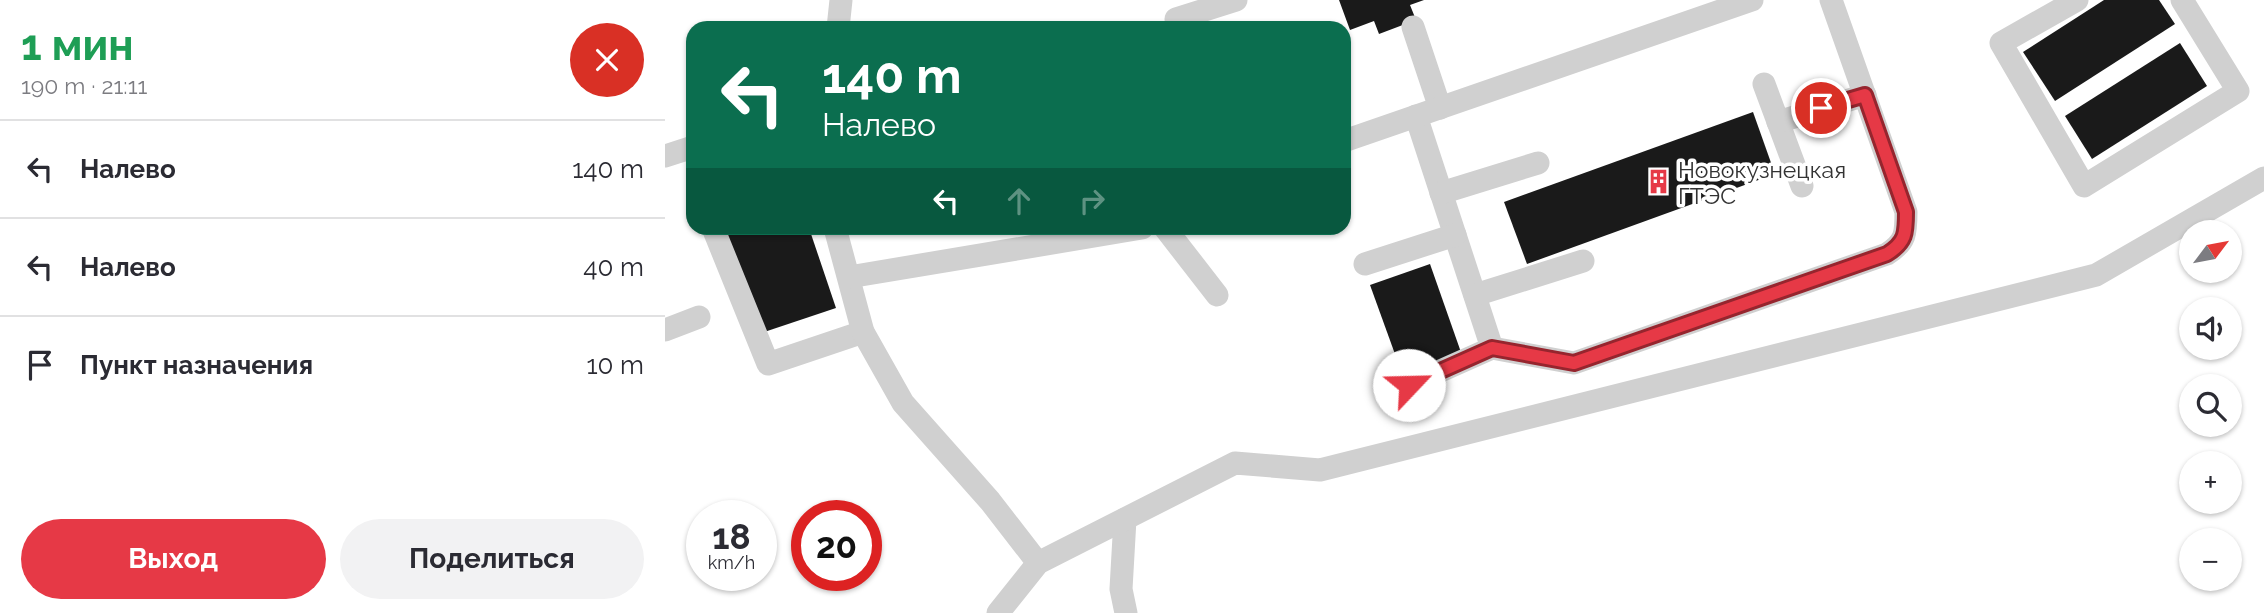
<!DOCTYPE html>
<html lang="ru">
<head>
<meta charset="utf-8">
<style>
  :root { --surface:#fff; --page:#f2f2f3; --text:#2b2b33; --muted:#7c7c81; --line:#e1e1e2; --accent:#e63946 }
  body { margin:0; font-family:Raleway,sans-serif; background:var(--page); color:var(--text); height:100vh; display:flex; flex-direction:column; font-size:26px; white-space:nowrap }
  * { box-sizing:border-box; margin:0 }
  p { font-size:23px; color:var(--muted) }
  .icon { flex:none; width:38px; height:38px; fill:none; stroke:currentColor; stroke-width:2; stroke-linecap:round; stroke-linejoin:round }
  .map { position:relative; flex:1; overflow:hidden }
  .side { display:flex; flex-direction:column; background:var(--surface); width:665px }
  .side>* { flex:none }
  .top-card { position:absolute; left:21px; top:21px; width:665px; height:214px; border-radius:21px; box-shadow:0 2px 5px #0004; background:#0b6e4f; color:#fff; overflow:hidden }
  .needle { width:46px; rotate:58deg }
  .tools { position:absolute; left:1514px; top:220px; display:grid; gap:14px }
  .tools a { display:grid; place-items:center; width:63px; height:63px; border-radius:50%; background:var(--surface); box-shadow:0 2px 5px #0004; font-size:35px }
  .speed { position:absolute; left:21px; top:500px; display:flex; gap:14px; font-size:35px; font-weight:700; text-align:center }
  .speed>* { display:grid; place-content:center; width:91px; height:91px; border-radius:50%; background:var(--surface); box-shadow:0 2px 5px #0004; line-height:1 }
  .speed small { font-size:18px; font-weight:400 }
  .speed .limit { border:10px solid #d22; background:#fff; color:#111 }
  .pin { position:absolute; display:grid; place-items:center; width:60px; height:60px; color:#fff; margin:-30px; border:4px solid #fff; border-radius:50%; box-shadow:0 2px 7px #0007 }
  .me { position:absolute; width:77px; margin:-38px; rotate:66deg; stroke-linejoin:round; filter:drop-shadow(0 0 5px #0008) }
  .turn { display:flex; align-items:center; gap:24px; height:147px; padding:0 21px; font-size:32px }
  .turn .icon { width:91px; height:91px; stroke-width:2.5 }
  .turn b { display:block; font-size:49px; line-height:60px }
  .lanes { display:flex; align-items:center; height:66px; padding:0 21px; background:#0003; justify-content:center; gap:35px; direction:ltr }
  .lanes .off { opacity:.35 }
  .round { display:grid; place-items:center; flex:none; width:74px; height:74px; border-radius:37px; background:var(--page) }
  .head { display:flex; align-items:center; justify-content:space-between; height:119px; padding:0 21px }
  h1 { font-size:42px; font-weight:700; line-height:52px; color:#1e9e55 }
  .cta { display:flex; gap:14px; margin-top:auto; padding:14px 21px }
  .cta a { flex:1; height:80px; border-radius:42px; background:var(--accent); color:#fff; font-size:28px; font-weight:700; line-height:80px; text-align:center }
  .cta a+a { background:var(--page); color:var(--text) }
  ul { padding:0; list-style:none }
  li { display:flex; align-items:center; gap:21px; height:98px; padding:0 21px; border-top:2px solid var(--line) }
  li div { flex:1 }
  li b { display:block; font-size:26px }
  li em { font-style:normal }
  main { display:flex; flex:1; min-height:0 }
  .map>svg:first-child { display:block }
  .building { fill:#1a1a1a }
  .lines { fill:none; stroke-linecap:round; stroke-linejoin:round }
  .minor { stroke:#d0d0d0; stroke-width:23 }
  .route-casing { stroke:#96252e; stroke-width:18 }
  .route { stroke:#e63946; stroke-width:12 }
  .labels { text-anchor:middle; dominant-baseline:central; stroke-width:7; stroke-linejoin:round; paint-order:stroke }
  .poi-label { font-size:23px; fill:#333; stroke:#fff; text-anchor:start }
</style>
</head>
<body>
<main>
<section class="side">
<div class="head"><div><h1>1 мин</h1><p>190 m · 21:11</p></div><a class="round" style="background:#d93025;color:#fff"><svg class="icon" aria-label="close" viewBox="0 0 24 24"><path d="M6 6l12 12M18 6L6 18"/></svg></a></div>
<ul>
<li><svg class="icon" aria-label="left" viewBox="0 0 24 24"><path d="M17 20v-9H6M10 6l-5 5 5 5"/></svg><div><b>Налево</b></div><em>140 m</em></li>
<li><svg class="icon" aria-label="left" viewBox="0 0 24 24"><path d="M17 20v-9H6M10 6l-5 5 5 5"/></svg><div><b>Налево</b></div><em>40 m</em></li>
<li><svg class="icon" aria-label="arrive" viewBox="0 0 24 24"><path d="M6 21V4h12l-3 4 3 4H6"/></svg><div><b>Пункт назначения</b></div><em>10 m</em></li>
</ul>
<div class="cta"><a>Выход</a><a>Поделиться</a></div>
</section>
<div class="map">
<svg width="1599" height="613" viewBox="0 0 1599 613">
  <rect width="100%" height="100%" fill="#fff"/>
  <g class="building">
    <polygon points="674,0 759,0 745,5 751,20 714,34 709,21 685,30"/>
    <polygon points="1439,0 1494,0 1510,24 1390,101 1358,52"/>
    <polygon points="1515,43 1542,86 1427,159 1400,116"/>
    <polygon points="1088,112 1110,174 862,264 839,202"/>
    <polygon points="60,228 144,228 171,308 96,333"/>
    <polygon points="765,264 798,358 739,379 705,285"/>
  </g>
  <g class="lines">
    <g class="minor">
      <polyline points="1412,0 1336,43 1419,186 1573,91 1517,0"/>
      <polyline points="511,19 571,0"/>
      <polyline points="748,27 775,108"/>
      <polyline points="173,28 176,0"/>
      <polyline points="1099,84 1137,186"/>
      <polyline points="751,116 827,348"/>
      <polyline points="1113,122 1200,95"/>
      <polyline points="679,141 1087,0"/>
      <polyline points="0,156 28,147"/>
      <polyline points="776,193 873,163"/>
      <polyline points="48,228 103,364 198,332"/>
      <polyline points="170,228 198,332 238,403 325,501 373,563"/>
      <polyline points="500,228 552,295"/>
      <polyline points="700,264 790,235"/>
      <polyline points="184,277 477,228"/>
      <polyline points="810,295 918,261"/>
      <polyline points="0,330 34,317"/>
      <path d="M 744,385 L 827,348 L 909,363 L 1222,254 C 1241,242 1241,233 1241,212 L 1166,0"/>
      <polyline points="460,519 456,589 461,613"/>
      <polyline points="333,613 373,563 570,463 655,470 1431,275 1599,178"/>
    </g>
  </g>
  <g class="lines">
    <defs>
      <path id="route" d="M 744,385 L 827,348 L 909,363 L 1222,254 C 1241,242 1241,233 1241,212 L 1200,95 L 1156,108"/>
    </defs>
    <use href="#route" class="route-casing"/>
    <use href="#route" class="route"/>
  </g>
  <defs>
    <symbol id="building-bare" viewBox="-9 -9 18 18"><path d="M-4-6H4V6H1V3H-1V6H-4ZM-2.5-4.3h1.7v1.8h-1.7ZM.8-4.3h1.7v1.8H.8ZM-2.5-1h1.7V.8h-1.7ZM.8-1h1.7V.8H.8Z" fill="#e63946" stroke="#fff" stroke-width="2.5" paint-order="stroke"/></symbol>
  </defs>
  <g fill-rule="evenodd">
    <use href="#building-bare" x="976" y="164" width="35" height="35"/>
  </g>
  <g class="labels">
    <g class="poi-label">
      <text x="1013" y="169">Новокузнецкая<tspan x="1013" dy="26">ГТЭС</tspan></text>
    </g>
  </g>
</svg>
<div class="tools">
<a><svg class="needle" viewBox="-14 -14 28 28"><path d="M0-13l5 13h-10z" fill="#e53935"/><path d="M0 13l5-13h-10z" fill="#7c7c81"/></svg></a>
<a><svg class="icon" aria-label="sound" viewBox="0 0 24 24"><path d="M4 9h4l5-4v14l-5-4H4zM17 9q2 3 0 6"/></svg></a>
<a><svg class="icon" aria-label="search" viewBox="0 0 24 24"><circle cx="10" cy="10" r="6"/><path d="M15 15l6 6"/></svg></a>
<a>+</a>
<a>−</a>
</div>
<div class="speed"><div>18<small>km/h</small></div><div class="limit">20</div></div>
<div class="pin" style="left:1156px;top:108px;background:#d93025"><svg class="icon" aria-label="arrive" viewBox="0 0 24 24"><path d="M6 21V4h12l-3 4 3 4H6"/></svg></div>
<svg class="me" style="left:744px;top:385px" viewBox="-20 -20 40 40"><circle r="19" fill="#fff"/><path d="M0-13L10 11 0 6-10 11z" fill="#e63946"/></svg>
<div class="top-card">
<div class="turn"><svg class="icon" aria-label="left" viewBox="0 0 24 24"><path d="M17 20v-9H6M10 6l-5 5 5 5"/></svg><div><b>140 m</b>Налево</div></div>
<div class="lanes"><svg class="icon" aria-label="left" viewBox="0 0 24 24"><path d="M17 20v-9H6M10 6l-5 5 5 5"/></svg><svg class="icon off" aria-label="ahead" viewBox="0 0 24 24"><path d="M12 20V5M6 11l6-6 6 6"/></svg><svg class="icon off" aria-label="right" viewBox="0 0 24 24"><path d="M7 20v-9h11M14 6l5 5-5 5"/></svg></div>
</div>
</div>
</main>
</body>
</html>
